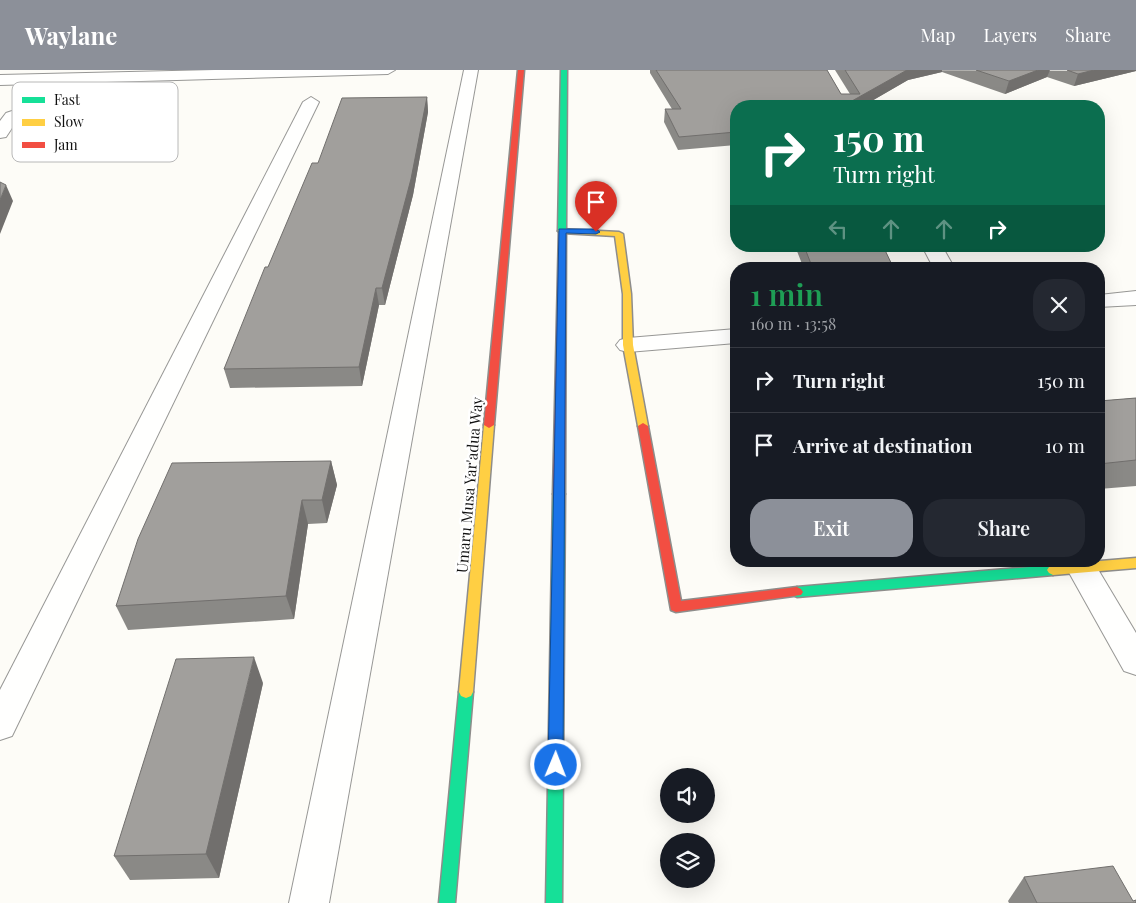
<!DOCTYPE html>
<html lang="en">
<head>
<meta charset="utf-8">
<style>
  :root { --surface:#171b24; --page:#242831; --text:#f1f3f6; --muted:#9ea1a6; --line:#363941; --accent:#8c9099 }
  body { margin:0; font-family:"Playfair Display",serif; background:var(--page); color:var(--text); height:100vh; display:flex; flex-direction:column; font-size:19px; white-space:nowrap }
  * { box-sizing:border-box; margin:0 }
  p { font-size:16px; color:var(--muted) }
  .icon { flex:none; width:28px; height:28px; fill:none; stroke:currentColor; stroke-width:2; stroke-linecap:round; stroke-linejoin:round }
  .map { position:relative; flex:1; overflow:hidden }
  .panel { position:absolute; left:730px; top:192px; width:375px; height:305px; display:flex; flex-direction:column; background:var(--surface); border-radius:20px; box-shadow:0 5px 20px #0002 }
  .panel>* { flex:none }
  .guide { position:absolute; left:730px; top:30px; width:375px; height:152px; border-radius:20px; box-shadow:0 5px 20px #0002; background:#0b6e4f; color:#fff; overflow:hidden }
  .controls { position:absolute; left:660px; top:698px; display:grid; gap:10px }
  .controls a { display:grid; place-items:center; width:55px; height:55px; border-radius:50%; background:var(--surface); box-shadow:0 5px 20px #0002; font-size:25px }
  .pin { position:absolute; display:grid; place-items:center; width:42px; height:42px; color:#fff; margin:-51px -21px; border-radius:50% 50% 50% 0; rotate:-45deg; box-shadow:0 0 5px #0007 }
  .pin .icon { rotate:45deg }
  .me { position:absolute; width:55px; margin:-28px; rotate:1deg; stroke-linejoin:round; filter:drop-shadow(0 0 4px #0008) }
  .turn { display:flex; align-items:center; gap:18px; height:105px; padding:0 20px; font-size:22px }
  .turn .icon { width:65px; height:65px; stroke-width:2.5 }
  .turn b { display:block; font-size:35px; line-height:42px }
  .lanes { display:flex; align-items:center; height:48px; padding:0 20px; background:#0003; justify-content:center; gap:25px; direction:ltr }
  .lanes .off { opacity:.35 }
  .round { display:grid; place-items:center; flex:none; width:52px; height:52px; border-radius:20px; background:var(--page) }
  .headline { display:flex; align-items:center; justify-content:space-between; height:85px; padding:0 20px }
  h1 { font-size:30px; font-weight:600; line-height:38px; color:#1e9e55 }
  .action { display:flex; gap:10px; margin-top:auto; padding:10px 20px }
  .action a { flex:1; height:58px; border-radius:20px; background:var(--accent); color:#fff; font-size:20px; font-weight:600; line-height:58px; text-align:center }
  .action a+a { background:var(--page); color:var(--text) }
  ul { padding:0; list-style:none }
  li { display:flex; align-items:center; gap:15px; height:65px; padding:0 20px; border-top:1px solid var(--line) }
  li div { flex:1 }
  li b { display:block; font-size:19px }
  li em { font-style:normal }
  header { display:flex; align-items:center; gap:30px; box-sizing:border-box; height:70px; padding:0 25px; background:var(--accent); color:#fff }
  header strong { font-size:24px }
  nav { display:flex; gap:28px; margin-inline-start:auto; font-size:18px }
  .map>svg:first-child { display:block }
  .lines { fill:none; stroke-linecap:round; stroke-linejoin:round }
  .street-casing { stroke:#979795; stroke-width:2 }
  .fast-casing { stroke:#8e8d8b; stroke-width:3 }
  .slow-casing { stroke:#8e8d8b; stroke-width:3 }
  .jam-casing { stroke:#8e8d8b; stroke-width:3 }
  .street { fill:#fffffe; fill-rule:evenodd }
  .fast { fill:#16e098; fill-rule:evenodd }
  .slow { fill:#ffcf43; fill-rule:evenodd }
  .jam { fill:#f24e42; fill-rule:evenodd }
  .wall { fill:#8a8986 }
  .shaded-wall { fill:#716f6d }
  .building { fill:#a19f9c; stroke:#716f6d }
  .route { fill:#1a73e8; stroke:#114b97 }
  .labels { text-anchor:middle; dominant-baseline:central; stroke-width:5; stroke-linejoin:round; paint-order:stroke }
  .street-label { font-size:15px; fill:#111; stroke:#fff }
  .key { fill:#fff; stroke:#b8b8b8; stroke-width:1 }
  .key-label { font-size:14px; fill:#111 }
</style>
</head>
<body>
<header>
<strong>Waylane</strong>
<nav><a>Map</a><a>Layers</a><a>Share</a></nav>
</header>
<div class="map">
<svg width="1136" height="833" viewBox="0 0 1136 833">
  <rect width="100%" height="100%" fill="#fdfcf7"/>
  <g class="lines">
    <defs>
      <g id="street">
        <polygon points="215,0 395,0 388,4 0,15 0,5"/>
        <polygon points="464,0 478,0 329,833 289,833"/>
        <polygon points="311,27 319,32 12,666 0,670 0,620 303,32"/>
        <polygon points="12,41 20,46 6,67 0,68 0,51 6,43"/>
        <polygon points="922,176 942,176 955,199 934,199"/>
        <polygon points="1136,221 1136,235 1099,237 1099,225"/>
        <polygon points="736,259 736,273 628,282 620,280 616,275 620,270 628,268"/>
        <polygon points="1071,491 1093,491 1136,563 1136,605 1124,601 1067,499"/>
      </g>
      <g id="fast">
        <polygon points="561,0 567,0 566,161 562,163 558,161"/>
        <polygon points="559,420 565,424 562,833 546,833 553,424"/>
        <polygon points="1053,495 1057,497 1059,500 1057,503 1053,505 797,527 793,525 791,522 793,519 797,517"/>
        <polygon points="466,616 471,618 473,622 455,833 439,833 459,622 461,618"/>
      </g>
      <g id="slow">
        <polygon points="559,159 619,162 623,164 631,224 633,275 648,356 647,358 639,358 638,356 623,275 623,224 615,166 562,163 558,161"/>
        <polygon points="489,352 494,355 473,622 471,626 466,628 461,626 459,622 484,355"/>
        <polygon points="1136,488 1136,498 1053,505 1049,503 1047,500 1049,497 1053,495"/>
      </g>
      <g id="jam">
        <polygon points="518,0 524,0 494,355 489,358 484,355"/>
        <polygon points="559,159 566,161 565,424 559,428 553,424"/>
        <polygon points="643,353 648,356 681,531 797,517 801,519 803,522 801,525 676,542 671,540 638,356"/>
      </g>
    </defs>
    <use href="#street" class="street-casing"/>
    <use href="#fast" class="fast-casing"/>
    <use href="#slow" class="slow-casing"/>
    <use href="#jam" class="jam-casing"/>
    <use href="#street" class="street"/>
    <use href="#fast" class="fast"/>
    <use href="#slow" class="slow"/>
    <use href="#jam" class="jam"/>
  </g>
  <g class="wall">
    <polygon points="650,0 827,0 841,24 850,24 835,0 1136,1 1074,16 1047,7 1005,24 942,2 908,10 863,36 736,36 736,75 678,80 664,52 665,39 672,39 650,3"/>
    <polygon points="427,27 428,42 413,125 385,235 379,235 362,316 230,318 224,299 268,197 318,93"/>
    <polygon points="795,176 883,176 894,199 804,199"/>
    <polygon points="1136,328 1136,416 1099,419 1099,331"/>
    <polygon points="331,391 337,415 327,453 308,454 294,549 128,560 116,536"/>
    <polygon points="263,613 219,808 130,810 114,786"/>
    <polygon points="1024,807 1133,831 1136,833 1009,833 1008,831"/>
  </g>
  <g class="shaded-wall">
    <polygon points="907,0 942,0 942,2 908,10 863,36 843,36"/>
    <polygon points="1038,0 1050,0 1047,7 1005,24 1009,11"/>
    <polygon points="1094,0 1136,0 1136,1 1074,16 1078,4"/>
    <polygon points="427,27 428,42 413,125 385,235 382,218"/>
    <polygon points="6,115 13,131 0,164 0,130"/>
    <polygon points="376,218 379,235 362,316 359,297"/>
    <polygon points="331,391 337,415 327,453 322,430"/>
    <polygon points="302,430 308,454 294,549 286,526"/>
    <polygon points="254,587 263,613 219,808 206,784"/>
  </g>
  <g class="building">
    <polygon points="656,0 827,0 841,24 860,24 845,0 907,0 843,36 736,36 736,62 679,67 665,39 681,39"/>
    <polygon points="976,0 1038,0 1009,11"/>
    <polygon points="1067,0 1094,0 1078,4"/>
    <polygon points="427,27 411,109 382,218 376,218 359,297 224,299 265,197 268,197 312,93 318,93 342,28"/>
    <polygon points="0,112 6,115 0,130"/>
    <polygon points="804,176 883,176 894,199 813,199"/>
    <polygon points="1136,328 1136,390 1099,394 1099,331"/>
    <polygon points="331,391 322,430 302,430 286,526 116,536 138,469 172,393"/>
    <polygon points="254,587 206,784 114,786 176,589"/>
    <polygon points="1113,796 1133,831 1136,830 1136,833 1037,833 1024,807"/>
  </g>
  <polygon class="route" points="559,159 596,159 600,162 596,164 566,163 563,695 561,699 556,701 551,699 548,695"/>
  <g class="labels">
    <g class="street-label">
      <text transform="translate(469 415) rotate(-85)">Umaru Musa Yar'adua Way</text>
    </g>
  </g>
  <rect x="12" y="12" width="166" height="80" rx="8" class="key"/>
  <rect x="22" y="27" width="23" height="6" fill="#16e098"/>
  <rect x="22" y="49" width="23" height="7" fill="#ffcf43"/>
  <rect x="22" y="72" width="23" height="6" fill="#f24e42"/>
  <g class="key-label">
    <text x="54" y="35">Fast</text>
    <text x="54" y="57">Slow</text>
    <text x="54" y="80">Jam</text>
  </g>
</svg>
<div class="controls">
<a><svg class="icon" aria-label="sound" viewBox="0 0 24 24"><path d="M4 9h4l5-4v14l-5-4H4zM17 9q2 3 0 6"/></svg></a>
<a><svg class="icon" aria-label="layers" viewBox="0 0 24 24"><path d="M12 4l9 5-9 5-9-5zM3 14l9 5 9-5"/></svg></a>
</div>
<div class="pin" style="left:596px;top:162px;background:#d93025"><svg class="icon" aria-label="arrive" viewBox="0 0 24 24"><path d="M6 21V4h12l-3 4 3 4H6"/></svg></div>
<svg class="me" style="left:556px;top:695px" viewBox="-20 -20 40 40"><circle r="17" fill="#1a73e8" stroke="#fff" stroke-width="3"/><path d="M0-11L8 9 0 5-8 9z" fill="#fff"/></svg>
<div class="guide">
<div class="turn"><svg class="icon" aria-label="right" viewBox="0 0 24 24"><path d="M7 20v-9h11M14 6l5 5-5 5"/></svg><div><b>150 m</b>Turn right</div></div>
<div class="lanes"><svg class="icon off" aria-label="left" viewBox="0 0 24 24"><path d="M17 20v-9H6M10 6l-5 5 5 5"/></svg><svg class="icon off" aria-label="ahead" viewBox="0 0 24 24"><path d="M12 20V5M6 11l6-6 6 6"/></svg><svg class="icon off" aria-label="ahead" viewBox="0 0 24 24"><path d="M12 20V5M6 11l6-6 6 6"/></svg><svg class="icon" aria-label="right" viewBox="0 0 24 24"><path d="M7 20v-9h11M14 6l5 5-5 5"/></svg></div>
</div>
<section class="panel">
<div class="headline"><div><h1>1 min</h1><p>160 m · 13:58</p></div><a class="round"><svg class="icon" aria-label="close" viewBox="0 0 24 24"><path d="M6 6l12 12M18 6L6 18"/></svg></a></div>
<ul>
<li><svg class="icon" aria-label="right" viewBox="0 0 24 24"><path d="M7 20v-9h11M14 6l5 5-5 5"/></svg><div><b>Turn right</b></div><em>150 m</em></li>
<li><svg class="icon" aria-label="arrive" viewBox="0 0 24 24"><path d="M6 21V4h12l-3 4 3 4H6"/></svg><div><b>Arrive at destination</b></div><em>10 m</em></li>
</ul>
<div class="action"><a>Exit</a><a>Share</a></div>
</section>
</div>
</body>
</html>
